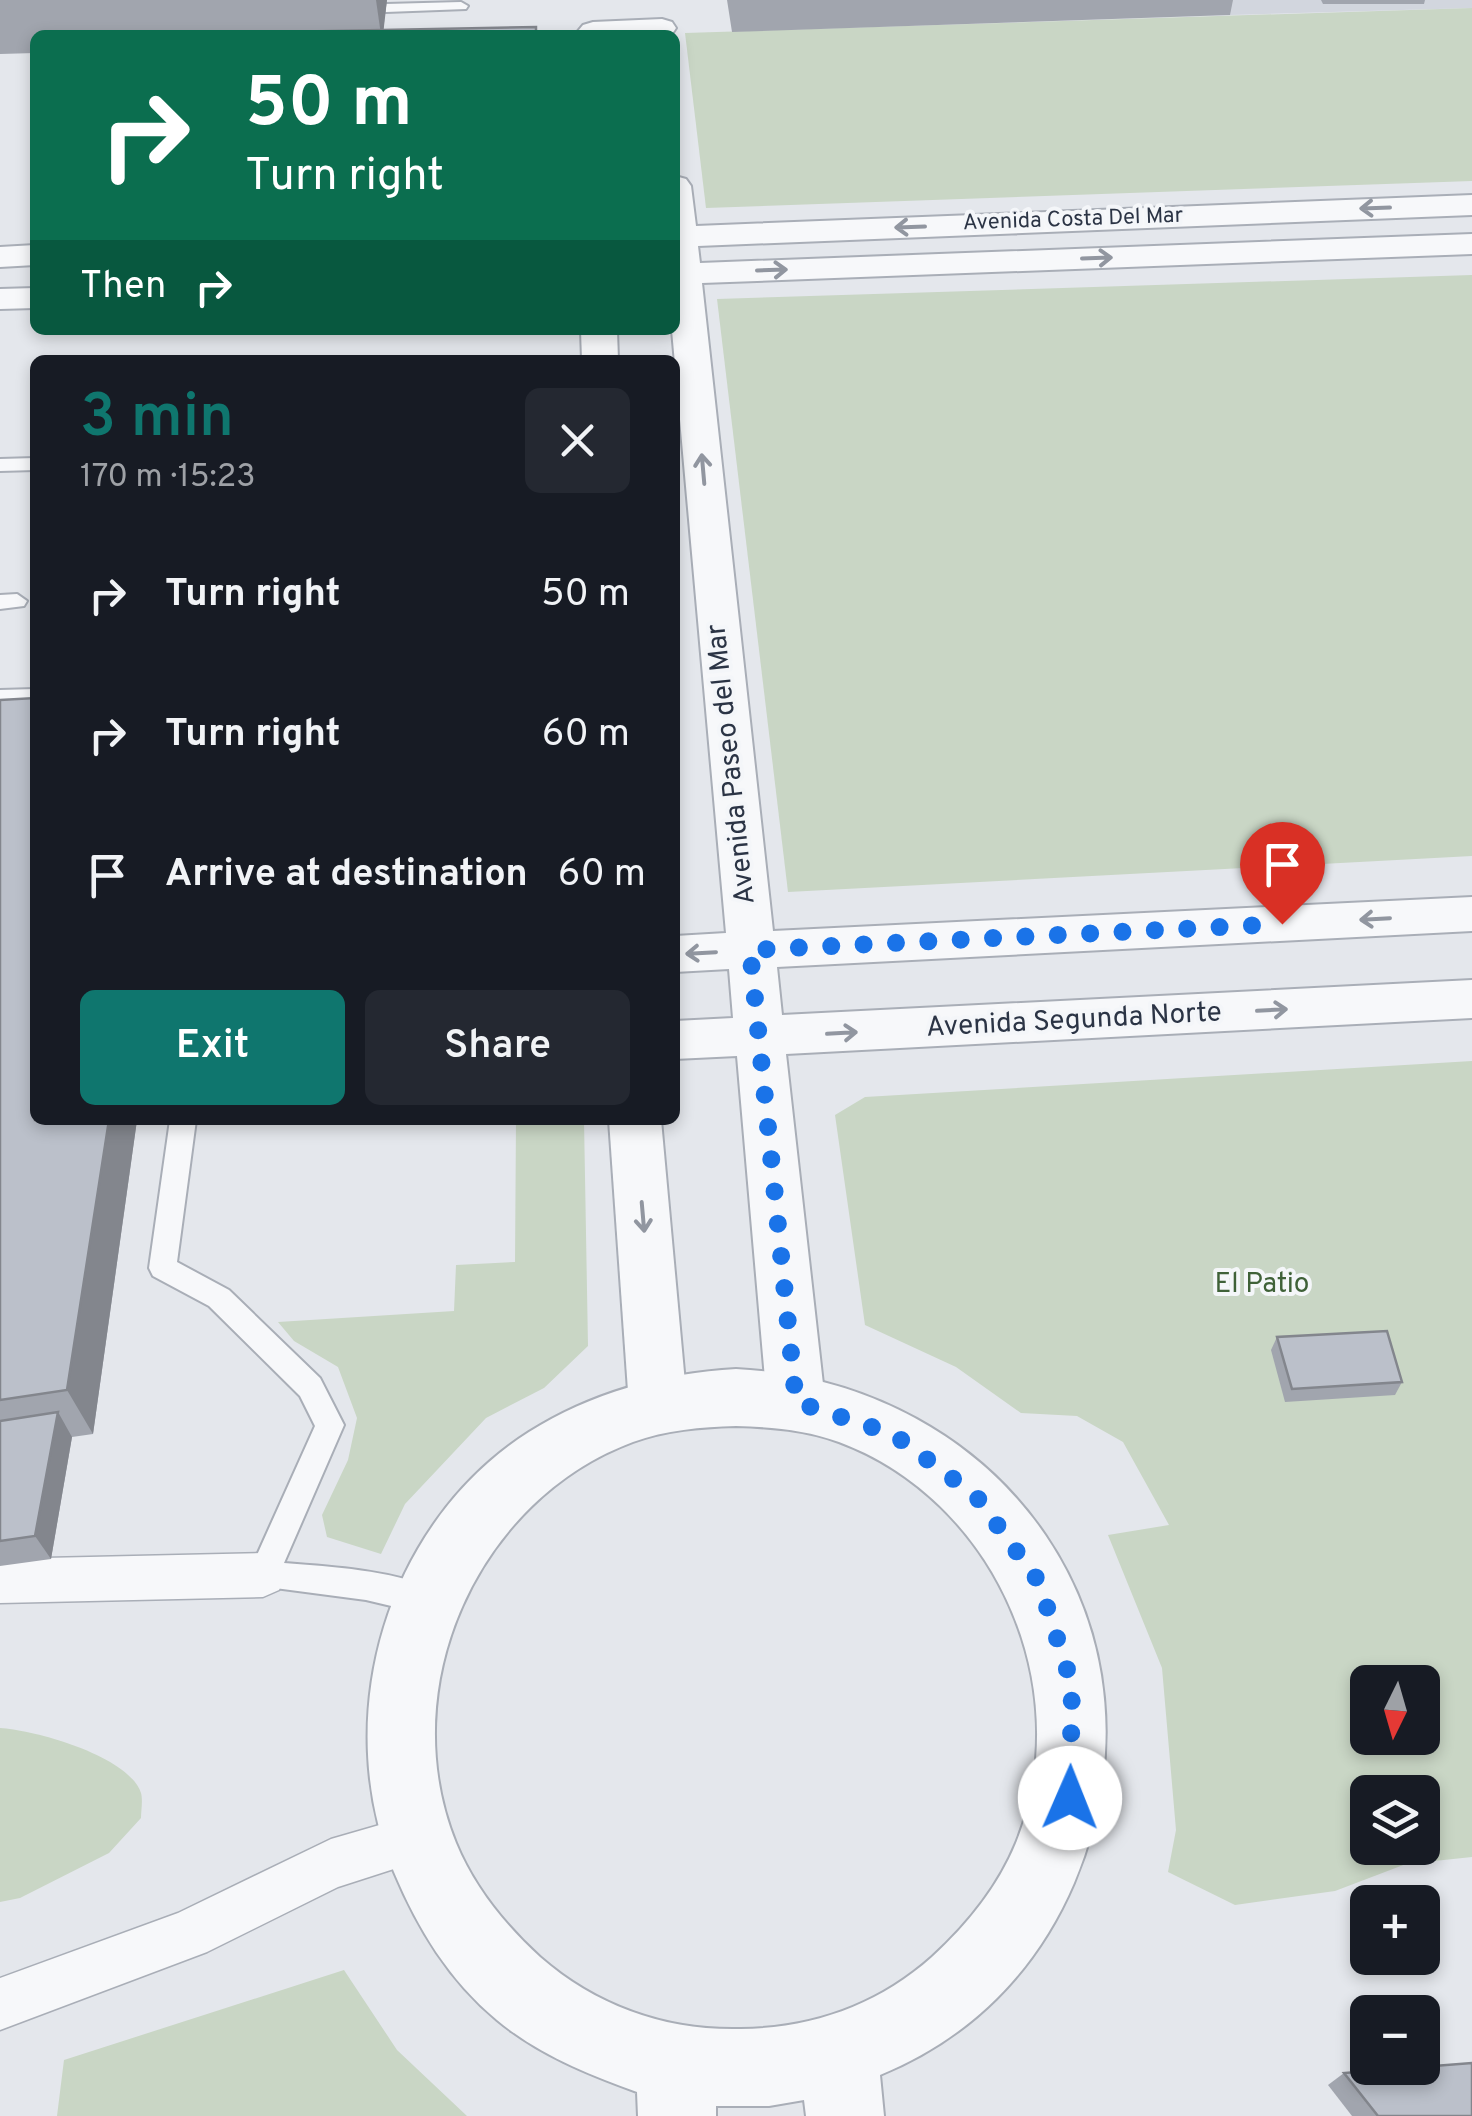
<!DOCTYPE html>
<html lang="en">
<head>
<meta charset="utf-8">
<style>
  :root { --surface:#171b24; --page:#242831; --text:#f1f3f6; --muted:#9ea1a6; --accent:#0f766e }
  body { margin:0; font-family:Overpass,sans-serif; background:var(--page); color:var(--text); height:100vh; display:flex; flex-direction:column; font-size:38px; white-space:nowrap }
  * { box-sizing:border-box; margin:0 }
  p { font-size:32px; color:var(--muted) }
  .icon { flex:none; width:55px; height:55px; fill:none; stroke:currentColor; stroke-width:2; stroke-linecap:round; stroke-linejoin:round }
  .map { position:relative; flex:1; overflow:hidden }
  .panel { position:absolute; left:30px; top:355px; width:650px; height:770px; display:flex; flex-direction:column; background:var(--surface); border-radius:15px; box-shadow:0 5px 15px #0003 }
  .panel>* { flex:none }
  .banner { position:absolute; left:30px; top:30px; width:650px; height:305px; border-radius:15px; box-shadow:0 5px 15px #0003; background:#0b6e4f; color:#fff; overflow:hidden }
  .needle { width:65px; rotate:185deg }
  .fabs { position:absolute; left:1350px; top:1665px; display:grid; gap:20px }
  .fabs a { display:grid; place-items:center; width:90px; height:90px; border-radius:15px; background:var(--surface); box-shadow:0 5px 15px #0003; font-size:50px }
  .pin { position:absolute; display:grid; place-items:center; width:85px; height:85px; color:#fff; margin:-102px -42px; border-radius:50% 50% 50% 0; rotate:-45deg; box-shadow:0 0 10px #0007 }
  .pin .icon { rotate:45deg }
  .me { position:absolute; width:110px; margin:-55px; rotate:1deg; stroke-linejoin:round; filter:drop-shadow(0 0 8px #0008) }
  .turn { display:flex; align-items:center; gap:35px; height:210px; padding:0 50px; font-size:45px }
  .turn .icon { width:130px; height:130px; stroke-width:2.5 }
  .turn b { display:block; font-size:70px; line-height:85px }
  .then { display:flex; align-items:center; height:95px; padding:0 50px; background:#0003; gap:20px; font-size:38px }
  .round { display:grid; place-items:center; flex:none; width:105px; height:105px; border-radius:15px; background:var(--page) }
  .headline { display:flex; align-items:center; justify-content:space-between; height:170px; padding:0 50px }
  h1 { font-size:60px; font-weight:600; line-height:75px; color:var(--accent) }
  .cta { display:flex; gap:20px; margin-top:auto; padding:20px 50px }
  .cta a { flex:1; height:115px; border-radius:15px; background:var(--accent); color:#fff; font-size:40px; font-weight:600; line-height:115px; text-align:center }
  .cta a+a { background:var(--page); color:var(--text) }
  ul { padding:0; list-style:none }
  li { display:flex; align-items:center; gap:30px; height:140px; padding:0 50px }
  li div { flex:1 }
  li b { display:block; font-size:38px }
  li em { font-style:normal }
  .map>svg:first-child { display:block }
  .built { fill:#d2d6de }
  .green { fill:#c9d6c5; fill-rule:evenodd }
  .lines { fill:none; stroke-linecap:round; stroke-linejoin:round }
  .service-casing { stroke:#a9aeb7; stroke-width:4 }
  .pedestrian-casing { stroke:#a9aeb7; stroke-width:3 }
  .minor-casing { stroke:#a9aeb7; stroke-width:4 }
  .tertiary-casing { stroke:#a9aeb7; stroke-width:4 }
  .service { fill:#f7f8fa; fill-rule:evenodd }
  .pedestrian { fill:#f7f8fa; fill-rule:evenodd }
  .minor { fill:#f7f8fa; fill-rule:evenodd }
  .tertiary { fill:#f7f8fa; fill-rule:evenodd }
  .wall { fill:#a1a5ae }
  .shaded-wall { fill:#83868d }
  .building { fill:#bbc0ca; stroke:#83868d; stroke-width:2.5 }
  .oneway { stroke:#9196a0 }
  .route { stroke:#1a73e8; stroke-width:18; stroke-dasharray:0 32.4 }
  .labels { text-anchor:middle; dominant-baseline:central; stroke-width:8; stroke-linejoin:round; paint-order:stroke }
  .far-street-label { font-size:22px; fill:#2b3445; stroke:#f4f6f9 }
  .street-label { font-size:28px; fill:#2b3445; stroke:#f4f6f9 }
  .park-label { font-size:28px; fill:#3f6138; stroke:#f4f6f9 }
</style>
</head>
<body>
<div class="map">
<svg width="1472" height="2116" viewBox="0 0 1472 2116">
  <rect width="100%" height="100%" fill="#e4e7ec"/>
  <polygon class="built" points="1222,0 1472,0 1472,8 1230,15"/>
  <g class="green">
    <polygon points="1472,8 1472,181 706,208 685,33"/>
    <polygon points="1472,275 1472,856 788,892 717,299"/>
    <path d="M 1472,1061 L 1472,1857 L 1406,1864 L 1335,1891 L 1235,1905 L 1168,1872 L 1176,1830 L 1162,1668 L 1108,1535 L 1169,1525 L 1123,1442 L 1077,1416 L 1021,1413 L 956,1367 L 865,1325 L 835,1115 L 865,1097 ZM 1368,1682 L 1422,1682 L 1422,1738 L 1368,1738 ZM 1368,1792 L 1422,1792 L 1422,1848 L 1368,1848 Z"/>
    <polygon points="516,1120 584,1120 588,1346 544,1388 486,1418 405,1504 381,1554 327,1537 322,1515 348,1460 357,1418 338,1367 294,1341 278,1322 454,1311 456,1265 515,1262"/>
    <path d="M 0,1728 C 35,1730 129,1756 141,1793 C 143,1800 141,1811 141,1818 L 109,1853 L 20,1898 L 0,1902 Z"/>
    <polygon points="344,1970 397,2050 467,2116 57,2116 64,2060"/>
  </g>
  <g class="lines">
    <defs>
      <g id="service">
        <polygon points="461,2 468,6 466,9 386,12 379,8 386,4"/>
        <polygon points="35,458 35,470 0,471 0,459"/>
        <polygon points="17,594 27,601 24,606 0,609 0,595"/>
        <polygon points="35,689 35,703 0,704 0,690"/>
        <path d="M 170,1120 L 196,1120 L 177,1262 L 229,1290 L 320,1378 L 344,1425 L 284,1563 C 335,1567 388,1570 436,1589 L 440,1599 L 436,1609 L 425,1614 L 366,1600 L 252,1585 L 248,1575 L 315,1426 L 300,1396 L 209,1306 L 153,1276 L 149,1268 Z"/>
      </g>
      <g id="pedestrian">
        <polygon points="263,1553 279,1560 286,1575 279,1590 263,1597 0,1603 0,1559"/>
        <polygon points="414,1815 431,1823 439,1840 431,1857 338,1887 207,1952 0,2030 0,1978 178,1913 331,1839"/>
      </g>
      <g id="minor">
        <polygon points="662,19 672,22 676,28 672,34 581,35 578,31 583,25 593,22"/>
        <polygon points="675,176 686,179 691,186 696,226 1472,195 1472,215 698,246 700,263 1472,234 1472,254 702,283 773,931 1472,897 1472,931 777,967 782,1015 1472,980 1472,1018 786,1054 825,1402 816,1420 796,1428 776,1420 767,1402 737,1056 675,1059 675,1021 733,1018 729,969 675,972 675,936 726,933 672,330 675,330"/>
        <polygon points="35,245 35,265 0,267 0,247"/>
        <polygon points="35,288 35,308 0,309 0,289"/>
        <polygon points="581,330 617,330 618,360 582,360"/>
        <polygon points="609,1120 661,1120 687,1405 678,1423 658,1431 638,1423 629,1405"/>
      </g>
      <path id="tertiary" d="M 736,1369 C 1004,1382 1181,1629 1074,1883 C 1036,1972 970,2038 880,2075 L 884,2116 L 806,2116 L 804,2100 L 769,2106 L 716,2106 L 716,2116 L 638,2116 L 637,2092 C 587,2074 538,2054 497,2020 C 449,1980 418,1929 394,1872 C 330,1718 385,1524 529,1432 C 591,1393 663,1373 736,1369 ZM 736,1426 C 771,1427 806,1430 839,1442 C 995,1500 1079,1688 1016,1843 C 998,1887 967,1925 932,1957 C 878,2005 813,2028 741,2029 C 666,2031 596,2006 540,1957 C 505,1925 474,1887 456,1843 C 393,1688 477,1500 633,1442 C 666,1430 701,1427 736,1426 Z"/>
    </defs>
    <use href="#service" class="service-casing"/>
    <use href="#pedestrian" class="pedestrian-casing"/>
    <use href="#minor" class="minor-casing"/>
    <use href="#tertiary" class="tertiary-casing"/>
    <use href="#service" class="service"/>
    <use href="#pedestrian" class="pedestrian"/>
    <use href="#minor" class="minor"/>
    <use href="#tertiary" class="tertiary"/>
  </g>
  <g class="wall">
    <polygon points="0,0 387,0 383,30 537,35 35,35 35,53 0,54"/>
    <polygon points="727,0 1233,0 1230,15 732,32"/>
    <polygon points="1321,0 1425,0 1424,4 1323,4"/>
    <polygon points="0,700 35,1120 137,1120 93,1434 72,1437 51,1559 0,1566"/>
    <polygon points="1277,1337 1402,1382 1395,1395 1285,1402 1271,1350"/>
    <polygon points="1344,2073 1472,2116 1352,2116 1328,2085"/>
  </g>
  <g class="shaded-wall">
    <polygon points="376,0 387,0 383,35 381,35"/>
    <polygon points="109,1120 137,1120 93,1434 67,1390"/>
    <polygon points="58,1412 72,1437 51,1559 35,1536"/>
  </g>
  <g class="building">
    <polygon points="536,27 536,35 229,35 229,33"/>
    <polygon points="35,698 35,1120 109,1120 67,1390 0,1400 0,700"/>
    <polygon points="1387,1331 1402,1382 1292,1389 1277,1337"/>
    <polygon points="58,1412 35,1536 0,1541 0,1421"/>
    <polygon points="1472,2063 1472,2116 1378,2116 1344,2073"/>
  </g>
  <defs><path id="oneway-shaft" d="M-6 0H5M1.5-3L5.5 0L1.5 3" fill="none" stroke-width="1.6" stroke-linecap="round" stroke-linejoin="round" transform="scale(2.5)"/></defs>
  <g class="oneway">
    <use href="#oneway-shaft" transform="translate(1375 208) rotate(178)"/>
    <use href="#oneway-shaft" transform="translate(910 227) rotate(178)"/>
    <use href="#oneway-shaft" transform="translate(1097 258) rotate(-2)"/>
    <use href="#oneway-shaft" transform="translate(772 270) rotate(-2)"/>
    <use href="#oneway-shaft" transform="translate(703 469) rotate(-95)"/>
    <use href="#oneway-shaft" transform="translate(1375 919) rotate(177)"/>
    <use href="#oneway-shaft" transform="translate(701 953) rotate(177)"/>
    <use href="#oneway-shaft" transform="translate(1272 1010) rotate(-3)"/>
    <use href="#oneway-shaft" transform="translate(842 1033) rotate(-3)"/>
    <use href="#oneway-shaft" transform="translate(643 1217) rotate(85)"/>
  </g>
  <g class="lines">
    <polyline class="route" points="1070,1798 1072,1685 1039,1582 976,1496 893,1434 796,1402 750,950 1282,924"/>
  </g>
  <g class="labels">
    <g class="far-street-label">
      <text transform="translate(1073 220) rotate(-2)">Avenida Costa Del Mar</text>
    </g>
    <g class="street-label">
      <text transform="translate(732 764) rotate(-96)">Avenida Paseo del Mar</text>
      <text transform="translate(1074 1021) rotate(-3)">Avenida Segunda Norte</text>
    </g>
    <g class="park-label">
      <text x="1262" y="1285">El Patio</text>
    </g>
  </g>
</svg>
<div class="fabs">
<a><svg class="needle" viewBox="-14 -14 28 28"><path d="M0-13l5 13h-10z" fill="#e53935"/><path d="M0 13l5-13h-10z" fill="#9ea1a6"/></svg></a>
<a><svg class="icon" aria-label="layers" viewBox="0 0 24 24"><path d="M12 4l9 5-9 5-9-5zM3 14l9 5 9-5"/></svg></a>
<a>+</a>
<a>−</a>
</div>
<div class="pin" style="left:1282px;top:924px;background:#d93025"><svg class="icon" aria-label="arrive" viewBox="0 0 24 24"><path d="M6 21V4h12l-3 4 3 4H6"/></svg></div>
<svg class="me" style="left:1070px;top:1798px" viewBox="-20 -20 40 40"><circle r="19" fill="#fff"/><path d="M0-13L10 11 0 6-10 11z" fill="#1a73e8"/></svg>
<div class="banner">
<div class="turn"><svg class="icon" aria-label="right" viewBox="0 0 24 24"><path d="M7 20v-9h11M14 6l5 5-5 5"/></svg><div><b>50 m</b>Turn right</div></div>
<div class="then">Then<svg class="icon" aria-label="right" viewBox="0 0 24 24"><path d="M7 20v-9h11M14 6l5 5-5 5"/></svg></div>
</div>
<section class="panel">
<div class="headline"><div><h1>3 min</h1><p>170 m · 15:23</p></div><a class="round"><svg class="icon" aria-label="close" viewBox="0 0 24 24"><path d="M6 6l12 12M18 6L6 18"/></svg></a></div>
<ul>
<li><svg class="icon" aria-label="right" viewBox="0 0 24 24"><path d="M7 20v-9h11M14 6l5 5-5 5"/></svg><div><b>Turn right</b></div><em>50 m</em></li>
<li><svg class="icon" aria-label="right" viewBox="0 0 24 24"><path d="M7 20v-9h11M14 6l5 5-5 5"/></svg><div><b>Turn right</b></div><em>60 m</em></li>
<li><svg class="icon" aria-label="arrive" viewBox="0 0 24 24"><path d="M6 21V4h12l-3 4 3 4H6"/></svg><div><b>Arrive at destination</b></div><em>60 m</em></li>
</ul>
<div class="cta"><a>Exit</a><a>Share</a></div>
</section>
</div>
</body>
</html>
